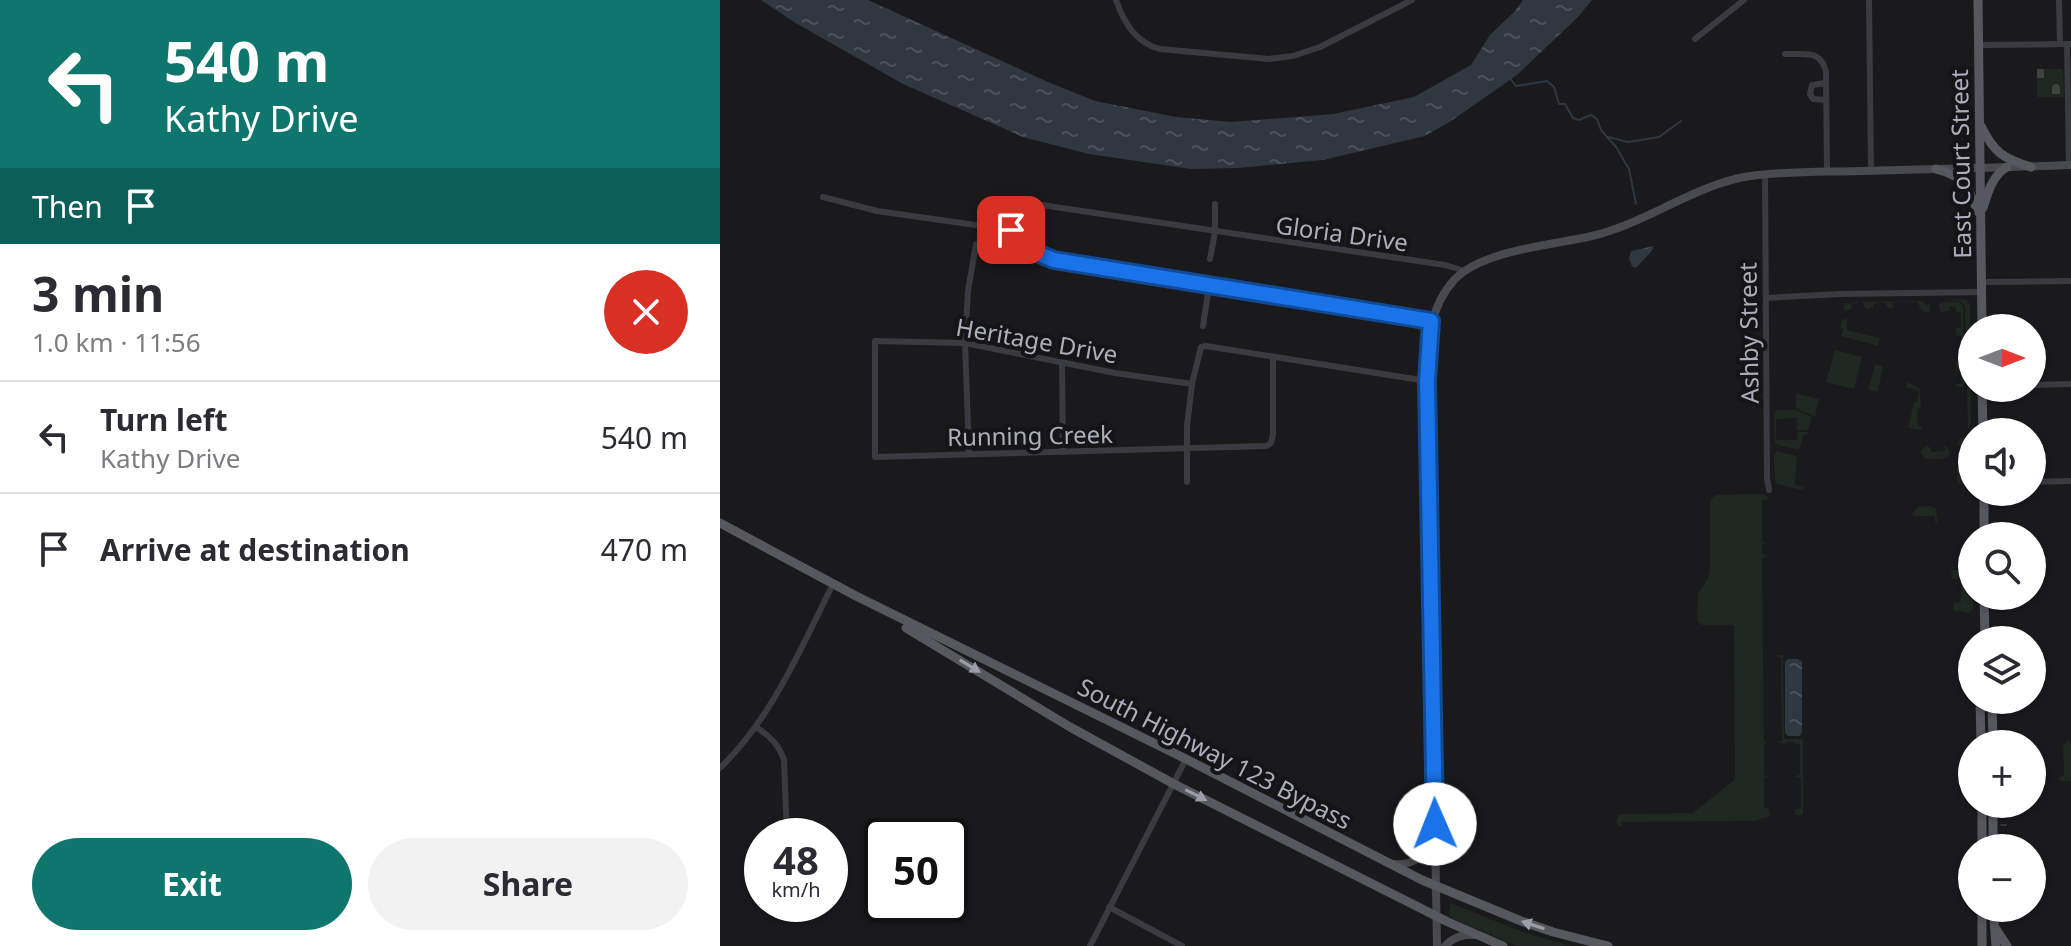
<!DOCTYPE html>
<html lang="en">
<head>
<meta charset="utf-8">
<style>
  :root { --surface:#fff; --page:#f2f2f3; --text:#2b2b33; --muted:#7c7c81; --line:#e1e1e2; --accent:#0f766e }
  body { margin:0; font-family:"Noto Sans",sans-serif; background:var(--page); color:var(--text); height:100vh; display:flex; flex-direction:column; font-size:30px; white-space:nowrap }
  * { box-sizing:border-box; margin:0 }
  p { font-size:26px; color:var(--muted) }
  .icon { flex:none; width:44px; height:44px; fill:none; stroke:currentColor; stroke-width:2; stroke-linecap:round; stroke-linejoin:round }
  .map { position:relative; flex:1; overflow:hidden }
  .side { display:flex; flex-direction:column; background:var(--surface); width:720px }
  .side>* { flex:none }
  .hud { background:#0f766e; color:#fff; overflow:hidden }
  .needle { width:52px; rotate:90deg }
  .buttons { position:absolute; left:1238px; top:314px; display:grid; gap:16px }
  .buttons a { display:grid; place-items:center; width:88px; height:88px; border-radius:50%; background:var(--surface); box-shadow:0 2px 6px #0004; font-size:40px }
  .speed { position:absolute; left:24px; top:818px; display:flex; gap:16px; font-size:40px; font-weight:700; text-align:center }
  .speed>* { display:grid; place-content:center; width:104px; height:104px; border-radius:50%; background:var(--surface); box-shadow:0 2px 6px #0004; line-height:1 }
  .speed small { font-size:20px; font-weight:400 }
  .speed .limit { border:4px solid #111; border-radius:12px; background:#fff; color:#111 }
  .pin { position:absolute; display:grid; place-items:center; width:68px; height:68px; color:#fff; margin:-34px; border-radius:16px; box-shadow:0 4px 12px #0006 }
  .me { position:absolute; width:88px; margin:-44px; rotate:359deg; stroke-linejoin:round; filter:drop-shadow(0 0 6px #0008) }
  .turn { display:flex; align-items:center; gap:28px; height:168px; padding:0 32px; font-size:36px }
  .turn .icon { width:104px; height:104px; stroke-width:2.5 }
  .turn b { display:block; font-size:56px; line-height:68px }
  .then { display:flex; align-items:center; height:76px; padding:0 32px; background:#0003; gap:16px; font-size:30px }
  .round { display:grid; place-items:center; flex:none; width:84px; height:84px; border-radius:42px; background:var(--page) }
  .head { display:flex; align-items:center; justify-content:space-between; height:136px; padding:0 32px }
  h1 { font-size:48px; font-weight:700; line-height:60px }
  .action { display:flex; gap:16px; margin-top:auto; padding:16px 32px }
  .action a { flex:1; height:92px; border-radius:48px; background:var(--accent); color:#fff; font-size:32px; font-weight:700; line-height:92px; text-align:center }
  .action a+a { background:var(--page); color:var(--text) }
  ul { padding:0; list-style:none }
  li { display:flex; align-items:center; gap:24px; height:112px; padding:0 32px; border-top:2px solid var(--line) }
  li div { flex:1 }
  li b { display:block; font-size:30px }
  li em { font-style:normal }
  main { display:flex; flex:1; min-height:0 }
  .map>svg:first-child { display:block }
  .green { fill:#1f2721 }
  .cemetery { fill:url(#cemetery-stones) }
  .water { fill:url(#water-ripples) }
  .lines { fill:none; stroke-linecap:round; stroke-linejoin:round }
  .stream { stroke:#2f3740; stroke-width:2 }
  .minor { stroke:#3a3b41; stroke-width:6 }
  .secondary { stroke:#484a50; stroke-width:8 }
  .primary { stroke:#56585f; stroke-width:9 }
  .oneway { fill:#9b9ea9 }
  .route-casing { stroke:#114b97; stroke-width:20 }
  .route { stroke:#1a73e8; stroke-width:14 }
  .labels { text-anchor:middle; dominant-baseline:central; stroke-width:8; stroke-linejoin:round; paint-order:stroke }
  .street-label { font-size:24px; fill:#acafbb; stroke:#151417 }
</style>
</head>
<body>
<main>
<section class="side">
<div class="hud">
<div class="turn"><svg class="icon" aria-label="left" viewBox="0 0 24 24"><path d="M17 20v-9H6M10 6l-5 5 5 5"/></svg><div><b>540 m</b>Kathy Drive</div></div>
<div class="then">Then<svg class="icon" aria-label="arrive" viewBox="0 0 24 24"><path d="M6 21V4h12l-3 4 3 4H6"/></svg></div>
</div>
<div class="head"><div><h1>3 min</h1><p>1.0 km · 11:56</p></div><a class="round" style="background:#d93025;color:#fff"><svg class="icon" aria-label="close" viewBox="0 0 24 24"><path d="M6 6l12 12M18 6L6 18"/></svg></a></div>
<ul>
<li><svg class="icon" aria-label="left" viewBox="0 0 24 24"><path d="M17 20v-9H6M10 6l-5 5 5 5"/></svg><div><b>Turn left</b><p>Kathy Drive</p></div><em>540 m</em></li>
<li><svg class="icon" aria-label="arrive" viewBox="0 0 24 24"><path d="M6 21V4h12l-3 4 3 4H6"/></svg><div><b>Arrive at destination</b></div><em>470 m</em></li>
</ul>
<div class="action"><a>Exit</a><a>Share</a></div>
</section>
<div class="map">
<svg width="1351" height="946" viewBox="0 0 1351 946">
  <defs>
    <pattern id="cemetery-stones" width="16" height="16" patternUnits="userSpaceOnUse" patternTransform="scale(2)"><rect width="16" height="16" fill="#1f2721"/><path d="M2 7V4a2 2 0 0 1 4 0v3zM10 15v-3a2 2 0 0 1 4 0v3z" fill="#3d443f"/></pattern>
    <pattern id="water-ripples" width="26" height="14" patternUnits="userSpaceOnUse" patternTransform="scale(2)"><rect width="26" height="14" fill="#2f3740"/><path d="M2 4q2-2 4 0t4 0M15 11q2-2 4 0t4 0" fill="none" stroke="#4a515a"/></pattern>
  </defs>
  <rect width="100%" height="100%" fill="#1a191c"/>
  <g class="green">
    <polygon points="1246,299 1250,304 1251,423 1248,429 1245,306 1240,301 1223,300"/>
    <polygon points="1202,301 1206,305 1210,304 1210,310 1209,312 1203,312 1197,302 1174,302 1172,304 1174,308 1168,308 1164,302 1153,304 1154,308 1146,309 1142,302 1131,304 1132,308 1126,311 1123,309 1126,303 1129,304 1133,302"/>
    <polygon points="1224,302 1239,302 1243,306 1244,387 1236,387 1236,384 1241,384 1241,372 1236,371 1236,361 1241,361 1241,336 1236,335 1236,328 1241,327 1241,313 1236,312 1235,307 1230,307 1230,311 1221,312 1218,305"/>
    <polygon points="1127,318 1127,330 1160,338 1157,347 1155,345 1121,336 1123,329 1120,328 1122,320"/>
    <polygon points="1115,350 1142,357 1134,389 1106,382"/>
    <polygon points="1155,364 1163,366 1158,392 1148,390"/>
    <polygon points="1188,382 1200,389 1201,408 1197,409 1198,426 1202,426 1201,430 1188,428 1194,402 1197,402 1199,391 1186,387"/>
    <polygon points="1076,393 1099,399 1095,417 1076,408"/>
    <polygon points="1057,410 1076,410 1092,417 1088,430 1077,430 1077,418 1056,419 1056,440 1077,440 1078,432 1088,432 1087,435 1084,435 1079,450 1055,444 1054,414"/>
    <polygon points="1244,437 1245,484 1237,484 1237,468 1242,467 1242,445 1237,445 1240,438"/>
    <polygon points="1208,445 1212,452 1226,451 1223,445 1226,446 1230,452 1229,456 1222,459 1206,459 1202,455 1201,450"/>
    <polygon points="1057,451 1077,456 1075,485 1084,486 1082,490 1057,484 1055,482 1054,455"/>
    <polygon points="996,495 1044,494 1048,497 1048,500 1042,500 1042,541 1047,543 1042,544 1042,554 1048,555 1042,558 1044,741 1049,742 1044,745 1044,775 1049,776 1044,778 1044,808 1049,809 1050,816 1036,821 902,822 901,827 897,825 897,818 900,814 973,813 1015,779 1014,626 1012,625 982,625 977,621 978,594 988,578 990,568 990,502 992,498"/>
    <polygon points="1197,507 1211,506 1216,509 1218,524 1215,522 1215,516 1191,516"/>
    <path d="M 1243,565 C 1256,567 1252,580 1252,590 L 1249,590 L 1249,592 L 1252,593 L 1253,609 L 1249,613 L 1234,610 L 1234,603 L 1241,602 L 1241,580 L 1232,579 L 1231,570 L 1243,570 Z"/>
    <polygon points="1056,655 1063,655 1064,739 1083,739 1083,815 1075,815 1075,809 1081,808 1081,778 1075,777 1080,774 1080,744 1075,744 1074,742 1067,742 1065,744 1056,742 1062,741 1061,657 1057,657"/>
    <polygon points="1349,740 1351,745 1351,781 1340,781 1339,778 1344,775 1343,744"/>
    <polygon points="730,903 803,932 851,946 796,946 729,917"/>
  </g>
  <polygon class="cemetery" points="1317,69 1343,69 1344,97 1317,97"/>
  <g class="water">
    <polygon points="41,0 148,0 328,82 375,101 456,117 511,122 613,114 694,97 751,65 770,35 795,11 803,0 872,0 858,17 797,75 731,121 705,136 603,160 518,168 471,169 369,154 303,137 183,84 74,22"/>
    <polygon points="934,246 931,252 916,268 912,266 909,259 911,251"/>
    <polygon points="1068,659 1078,659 1082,662 1082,732 1080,736 1068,736 1065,733 1065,662"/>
  </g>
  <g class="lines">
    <g class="stream">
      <polyline points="789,77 796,86 827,81 834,87 839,104 845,104 853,118 859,120 871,115 877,119 881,130 896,147 909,169 916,204"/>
      <polyline points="888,137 908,142 939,137 961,121"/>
      <polyline points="1281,825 1286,825"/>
      <polyline points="1280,911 1283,911"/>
    </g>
    <g class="minor">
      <path d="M 396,0 C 404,23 416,43 440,49 L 549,59 L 573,56 L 600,47 L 692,0"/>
      <polyline points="1149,0 1151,171"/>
      <polyline points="1339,0 1340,44"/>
      <polyline points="975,39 1024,0"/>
      <polyline points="1347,44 1349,166"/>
      <polyline points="1259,45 1351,44"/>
      <path d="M 1065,54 C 1085,55 1101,49 1106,72 L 1107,172"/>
      <polyline points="1106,83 1092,85 1090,94 1093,99 1106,100"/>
      <polyline points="1045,175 1047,478 1049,490"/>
      <polyline points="103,197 157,211 291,230"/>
      <path d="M 291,230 C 294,215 298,205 315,204 L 725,265 L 745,271"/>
      <path d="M 291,230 C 301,247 316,253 334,260 L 711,321"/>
      <polyline points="490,259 495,232 495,204"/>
      <polyline points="1262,282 1351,281"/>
      <polyline points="1046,298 1120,294 1262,292"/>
      <polyline points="483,326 489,286"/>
      <polyline points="342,363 343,452"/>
      <polyline points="472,384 395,373 245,343 155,341 155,457 546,446 551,443 553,435 553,357"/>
      <polyline points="1312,385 1351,384"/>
      <polyline points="249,454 245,343 248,291 256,244"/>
      <polyline points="467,482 467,426 472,384 481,347 486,346 707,381"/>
      <polyline points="1312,482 1351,481"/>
      <path d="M 36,727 C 50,736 59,745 64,760 L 67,836"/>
      <path d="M 0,768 C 52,718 81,648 113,584"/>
      <polyline points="68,904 69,915"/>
      <polyline points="389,907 462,946"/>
      <polyline points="370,946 466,759"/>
    </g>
    <g class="secondary">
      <path d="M 673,864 C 694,866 706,855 715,837"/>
      <path d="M 717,946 L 707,381 C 708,344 708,308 735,279 C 763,250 833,245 872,236 C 927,223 976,184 1030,176 C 1066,171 1103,172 1139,171 C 1210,169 1280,168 1351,165"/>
      <path d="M 725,946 C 735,936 744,934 757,935"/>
    </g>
    <g class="primary">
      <polyline points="1258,0 1262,328"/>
      <path d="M 1261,126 C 1274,153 1284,159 1311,167"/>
      <path d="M 1216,169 C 1243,176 1248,186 1258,212"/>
      <path d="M 1263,208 C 1268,192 1272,176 1287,167"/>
      <polyline points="1262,388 1263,432"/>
      <polyline points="1264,492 1264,536"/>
      <polyline points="0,523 136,596 466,759 702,880 801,921 833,932 888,946"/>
      <polyline points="1264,596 1265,640"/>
      <polyline points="186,628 350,727 454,784 728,922 783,946"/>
      <polyline points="1260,700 1261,744"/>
      <polyline points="1272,700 1273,744"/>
      <polyline points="1262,804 1262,848"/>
      <polyline points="1273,804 1273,848"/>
      <polyline points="1262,908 1262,946"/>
      <polyline points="1273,908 1276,946"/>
      <polyline points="1276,929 1287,946"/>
    </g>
  </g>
  <defs><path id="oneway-solid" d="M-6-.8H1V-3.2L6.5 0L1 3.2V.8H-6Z" transform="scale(2)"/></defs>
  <g class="oneway">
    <use href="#oneway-solid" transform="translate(250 666) rotate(31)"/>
    <use href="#oneway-solid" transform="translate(476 795) rotate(27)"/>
    <use href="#oneway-solid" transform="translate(813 925) rotate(-162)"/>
  </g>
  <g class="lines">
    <defs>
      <path id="route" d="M 291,230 C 301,247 316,253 334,260 L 711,321 L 707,381 L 715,824"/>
    </defs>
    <use href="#route" class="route-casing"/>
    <use href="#route" class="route"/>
  </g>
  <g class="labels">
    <g class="street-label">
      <text transform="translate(1240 164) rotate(-91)">East Court Street</text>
      <text transform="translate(622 233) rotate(8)">Gloria Drive</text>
      <text transform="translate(1028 333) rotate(-91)">Ashby Street</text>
      <text transform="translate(317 340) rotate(10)">Heritage Drive</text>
      <text transform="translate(310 435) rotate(-1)">Running Creek</text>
      <text transform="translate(495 753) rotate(27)">South Highway 123 Bypass</text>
    </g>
  </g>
</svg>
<div class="buttons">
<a><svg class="needle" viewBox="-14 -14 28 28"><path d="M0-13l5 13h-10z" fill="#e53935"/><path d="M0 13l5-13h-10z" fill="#7c7c81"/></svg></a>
<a><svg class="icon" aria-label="sound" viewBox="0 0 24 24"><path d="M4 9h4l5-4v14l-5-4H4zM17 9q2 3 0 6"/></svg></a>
<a><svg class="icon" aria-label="search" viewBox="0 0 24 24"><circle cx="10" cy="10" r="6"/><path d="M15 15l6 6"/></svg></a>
<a><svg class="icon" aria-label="layers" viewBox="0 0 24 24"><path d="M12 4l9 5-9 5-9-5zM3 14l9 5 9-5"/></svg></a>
<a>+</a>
<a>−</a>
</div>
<div class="speed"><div>48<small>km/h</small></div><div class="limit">50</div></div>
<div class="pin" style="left:291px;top:230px;background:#d93025"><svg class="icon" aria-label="arrive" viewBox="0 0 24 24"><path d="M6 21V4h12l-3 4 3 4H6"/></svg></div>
<svg class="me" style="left:715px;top:824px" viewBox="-20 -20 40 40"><circle r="19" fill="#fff"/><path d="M0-13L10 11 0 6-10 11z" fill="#1a73e8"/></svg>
</div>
</main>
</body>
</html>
